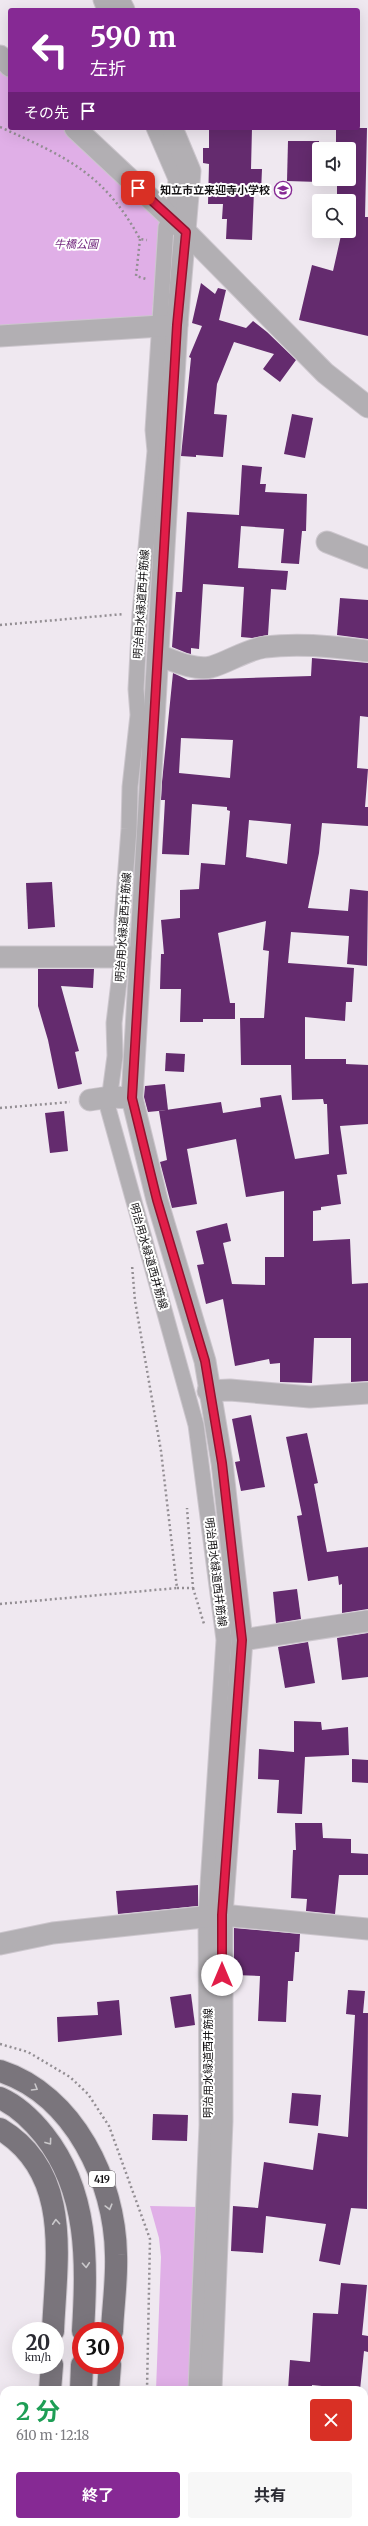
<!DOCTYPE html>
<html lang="ja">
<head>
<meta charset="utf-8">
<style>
  :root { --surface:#fff; --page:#f7f7f7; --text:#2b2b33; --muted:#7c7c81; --accent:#862994 }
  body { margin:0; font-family:Merriweather,"Noto Sans JP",serif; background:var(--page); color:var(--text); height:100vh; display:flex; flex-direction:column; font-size:15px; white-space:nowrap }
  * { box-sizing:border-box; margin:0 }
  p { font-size:13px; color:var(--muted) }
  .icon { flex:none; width:22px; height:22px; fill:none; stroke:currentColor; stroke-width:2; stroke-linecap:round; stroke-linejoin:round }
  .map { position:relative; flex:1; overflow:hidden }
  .details { position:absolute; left:0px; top:2386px; width:368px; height:140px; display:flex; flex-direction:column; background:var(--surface); border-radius:12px 12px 0 0; box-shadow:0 4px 16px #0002 }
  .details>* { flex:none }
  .banner { position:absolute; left:8px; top:8px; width:352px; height:122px; border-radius:4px; box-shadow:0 4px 16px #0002; background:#862994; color:#fff; overflow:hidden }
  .buttons { position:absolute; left:312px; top:142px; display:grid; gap:8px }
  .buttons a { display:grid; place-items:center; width:44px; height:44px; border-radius:4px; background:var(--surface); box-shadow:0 4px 16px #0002; font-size:20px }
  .speed { position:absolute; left:12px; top:2322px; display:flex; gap:8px; font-size:20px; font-weight:700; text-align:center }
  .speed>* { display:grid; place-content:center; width:52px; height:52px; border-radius:50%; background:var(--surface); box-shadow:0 4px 16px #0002; line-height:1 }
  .speed small { font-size:10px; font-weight:400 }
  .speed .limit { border:6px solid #d22; background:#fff; color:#111 }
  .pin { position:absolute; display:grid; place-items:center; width:34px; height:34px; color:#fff; margin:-17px; border-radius:8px; box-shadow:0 2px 6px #0006 }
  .me { position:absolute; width:44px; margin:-22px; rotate:0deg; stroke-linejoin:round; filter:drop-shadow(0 0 3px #0008) }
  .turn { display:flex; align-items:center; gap:14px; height:84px; padding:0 16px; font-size:18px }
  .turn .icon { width:52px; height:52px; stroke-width:2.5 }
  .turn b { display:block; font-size:28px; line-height:34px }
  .then { display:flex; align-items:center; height:38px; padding:0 16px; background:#0003; gap:8px; font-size:15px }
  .round { display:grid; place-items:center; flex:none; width:42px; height:42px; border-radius:4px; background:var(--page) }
  .headline { display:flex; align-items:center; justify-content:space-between; height:68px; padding:0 16px }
  h1 { font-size:24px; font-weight:700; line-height:30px; color:#1e9e55 }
  .primary-button { display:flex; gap:8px; margin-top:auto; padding:8px 16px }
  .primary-button a { flex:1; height:46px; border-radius:4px; background:var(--accent); color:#fff; font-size:16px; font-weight:700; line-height:46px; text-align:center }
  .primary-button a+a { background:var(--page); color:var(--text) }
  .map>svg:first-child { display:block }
  .green { fill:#e0afe7 }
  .building { fill:#642b6e; fill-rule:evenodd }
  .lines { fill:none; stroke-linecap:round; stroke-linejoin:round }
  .pedestrian-casing { stroke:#ccc6cd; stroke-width:17 }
  .minor-casing { stroke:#ccc6cd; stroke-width:23 }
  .tertiary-casing { stroke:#ccc6cd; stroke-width:24 }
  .trunk-casing { stroke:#ccc6cd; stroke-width:24 }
  .path { stroke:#938e93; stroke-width:2.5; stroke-dasharray:2 3; stroke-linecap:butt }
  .pedestrian { stroke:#b2afb3; stroke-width:15 }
  .minor { stroke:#b2afb3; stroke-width:21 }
  .tertiary { stroke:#b2afb3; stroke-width:22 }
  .trunk { stroke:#7a757c; stroke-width:22 }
  .trunk-bridge-casing { stroke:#ccc6cd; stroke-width:24; stroke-linecap:butt }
  .trunk-bridge { stroke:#7a757c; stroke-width:22 }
  .oneway { stroke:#cac8cb }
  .route-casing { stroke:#92132f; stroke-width:10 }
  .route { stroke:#e11d48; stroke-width:7 }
  .labels { text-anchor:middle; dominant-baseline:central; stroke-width:4; stroke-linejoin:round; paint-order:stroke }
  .shield { fill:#fff; stroke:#5a595a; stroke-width:1 }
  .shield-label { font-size:10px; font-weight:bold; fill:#141214 }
  .poi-label { font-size:11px; font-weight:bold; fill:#141214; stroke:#fff; text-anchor:end }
  .park-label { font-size:11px; font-style:italic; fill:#73287f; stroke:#fff }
  .street-label { font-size:11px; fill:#141214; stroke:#fff }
</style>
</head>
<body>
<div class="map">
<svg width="368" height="2526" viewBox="0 0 368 2526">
  <rect width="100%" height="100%" fill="#efe8f0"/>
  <g class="green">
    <polygon points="0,69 10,78 10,128 63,128 160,219 152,316 0,326"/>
    <polygon points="150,2206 200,2207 191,2390 156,2390 161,2257 159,2238"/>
    <polygon points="169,2522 217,2522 219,2526 171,2526"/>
  </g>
  <g class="building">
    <polygon points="209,128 252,128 251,169 262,169 261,192 254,191 252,240 226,239 227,219 222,219 223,204 208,204 209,164 203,163 203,148 209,148"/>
    <polygon points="336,128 367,128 365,217 368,217 368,336 299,320 312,265 333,271 342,231 349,231 349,201 337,201 337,179 349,179 349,149 336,149"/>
    <polygon points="288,141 319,141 319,182 287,181"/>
    <polygon points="201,283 215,294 218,288 226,290 219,320 246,328 253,321 267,332 296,360 280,382 263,369 274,354 234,342 217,384 214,414 227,415 223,457 196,455 196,457 181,456 191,358 189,357 202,326 192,323"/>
    <polygon points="292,414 313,418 305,458 284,454"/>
    <polygon points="242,465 262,467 260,484 266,484 265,492 307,494 306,531 302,531 299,564 281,563 284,529 241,526 238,568 288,571 286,590 271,589 268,635 252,638 241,637 244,587 203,584 199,649 191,648 191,654 187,653 172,647 176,592 182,592 187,512 239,515"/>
    <polygon points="340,598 368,600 368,639 337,635"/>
    <path d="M 312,658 L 368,663 L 368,717 L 360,716 L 357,768 L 368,769 L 365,807 L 368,807 L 368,826 L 322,823 L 319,853 L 308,908 L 348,911 L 350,889 L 368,891 L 367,966 L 347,964 L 349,936 L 291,932 L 288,963 L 354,968 L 352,1002 L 346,1002 L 345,1021 L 305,1017 L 305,1059 L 346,1059 L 346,1064 L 368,1065 L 368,1124 L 340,1126 L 347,1174 L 337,1175 L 341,1204 L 321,1207 L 321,1210 L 313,1211 L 313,1241 L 350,1239 L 352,1284 L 368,1283 L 368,1381 L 351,1382 L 351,1338 L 314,1338 L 312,1383 L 280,1382 L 280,1363 L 270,1364 L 269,1359 L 235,1366 L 223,1299 L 206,1304 L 197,1265 L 204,1264 L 196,1231 L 227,1223 L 231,1241 L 223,1243 L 232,1284 L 265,1285 L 265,1257 L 284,1257 L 284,1191 L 246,1197 L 236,1139 L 187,1149 L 197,1204 L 172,1208 L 160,1162 L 167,1160 L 159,1111 L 221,1102 L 223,1113 L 261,1107 L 260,1098 L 281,1095 L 295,1159 L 329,1154 L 327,1104 L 324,1104 L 323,1099 L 292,1100 L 291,1065 L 241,1065 L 240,1018 L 264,1018 L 269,951 L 263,950 L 266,921 L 218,933 L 230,1003 L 235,1003 L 235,1019 L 203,1019 L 203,1022 L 180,1022 L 181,989 L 160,989 L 161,954 L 164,954 L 161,920 L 180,918 L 180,890 L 199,889 L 201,863 L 225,865 L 230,811 L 227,810 L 227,807 L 192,804 L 189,855 L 162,854 L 165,800 L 161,800 L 162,782 L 173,673 L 188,680 L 311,676 ZM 181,738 L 233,740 L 230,778 L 179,773 ZM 249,820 L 291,824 L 287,864 L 246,857 Z"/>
    <polygon points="52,882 55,927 28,929 26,883"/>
    <polygon points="38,969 94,969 93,988 61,986 79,1051 75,1052 82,1084 58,1089 48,1040 38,1006"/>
    <polygon points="166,1053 185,1054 184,1072 165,1071"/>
    <polygon points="165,1084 168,1110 148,1112 144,1097 145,1086"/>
    <polygon points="64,1111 68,1151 50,1153 45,1113"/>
    <polygon points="251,1415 265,1487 241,1491 235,1462 240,1461 232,1419"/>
    <polygon points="307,1433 318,1483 314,1484 327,1552 368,1547 368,1609 342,1613 342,1584 339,1585 338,1576 308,1581 297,1516 302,1515 286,1437"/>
    <polygon points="297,1589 301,1619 276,1623 273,1592"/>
    <polygon points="368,1633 368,1677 342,1680 337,1638"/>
    <polygon points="308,1642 315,1683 285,1688 278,1647"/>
    <polygon points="294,1721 321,1722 322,1730 348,1727 349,1755 305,1757 302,1814 277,1813 279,1780 258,1779 259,1749 294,1752"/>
    <polygon points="352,1759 368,1760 368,1783 352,1782"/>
    <polygon points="295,1823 322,1823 323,1838 351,1839 351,1853 368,1854 368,1875 339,1875 335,1914 306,1911 307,1899 291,1898 293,1850 296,1850"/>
    <polygon points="198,1885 198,1906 118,1914 116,1891"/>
    <polygon points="234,1928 300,1934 299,1952 295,1952 293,1981 288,1981 286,2022 258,2021 260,1976 234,1975"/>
    <polygon points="348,1990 365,1991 363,2013 368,2013 367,2209 351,2208 340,2265 319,2261 326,2224 266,2216 263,2253 231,2251 233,2206 258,2208 264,2162 313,2170 318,2133 348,2137 355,2015 346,2014"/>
    <polygon points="191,1994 195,2025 175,2028 170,1997"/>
    <polygon points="119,2000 122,2035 58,2042 57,2017 98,2015 97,2002"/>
    <polygon points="292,2093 321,2095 318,2126 289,2123"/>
    <polygon points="153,2114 188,2115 187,2141 152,2140"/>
    <polygon points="341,2283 367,2285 362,2335 368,2336 368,2352 364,2351 360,2390 312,2385 312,2390 288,2390 290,2360 310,2362 313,2313 338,2314"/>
  </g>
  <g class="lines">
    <defs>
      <g id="pedestrian">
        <polyline points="101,0 105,10"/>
        <polyline points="154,128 176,179 174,209 166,227 153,430 155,451 140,613 136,689 138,715 130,787 129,829 122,920 122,957 114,1023 115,1056 108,1108 196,1425 224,1640 206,1916 207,2125 196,2390"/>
        <polyline points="225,2522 227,2526"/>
      </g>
      <g id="minor">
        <polyline points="119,0 124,10"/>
        <polyline points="0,56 10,66"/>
        <polyline points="75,128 186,232 325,373 368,407"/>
        <polyline points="172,128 190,171 177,325 132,1098 157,1200 205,1361 222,1463 242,1640 222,1915 222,2121 211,2390"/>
        <polyline points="0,336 177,325"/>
        <polyline points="327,542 368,558"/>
        <path d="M 158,655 C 172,660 195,671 211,667 C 229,662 245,650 265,647 C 300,643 333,646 368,651"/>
        <polyline points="0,957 140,957"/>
        <polyline points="90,1100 110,1097 132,1098"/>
        <polyline points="208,1391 230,1390 310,1397 368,1393"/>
        <polyline points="242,1640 368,1621"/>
        <polyline points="0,1944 53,1933 222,1915 368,1929"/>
        <polyline points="243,2522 248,2526"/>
      </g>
      <g id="tertiary">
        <polyline points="364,2471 368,2459"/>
        <polyline points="346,2526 347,2522"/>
      </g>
      <g id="trunk">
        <path d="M 0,2071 C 74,2095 115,2181 116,2255 C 117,2280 113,2306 112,2331"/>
        <path d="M 0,2098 C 18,2106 32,2120 44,2135 C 89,2192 87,2262 83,2331"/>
        <path d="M 0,2129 C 73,2173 56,2259 53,2331"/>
        <polyline points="50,2390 52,2365"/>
        <polyline points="81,2390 82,2365"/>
        <polyline points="108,2390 110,2365"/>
        <polyline points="0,2437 4,2441"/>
        <polyline points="0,2474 4,2477"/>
        <polyline points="13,2522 18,2526"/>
        <polyline points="104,2522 109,2526"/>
      </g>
    </defs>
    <use href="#pedestrian" class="pedestrian-casing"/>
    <use href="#minor" class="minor-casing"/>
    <use href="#tertiary" class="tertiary-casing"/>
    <use href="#trunk" class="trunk-casing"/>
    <g class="path">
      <path d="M 0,127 C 66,157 104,173 140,239 L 147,240"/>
      <polyline points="140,239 136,276 146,279"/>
      <polyline points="0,625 124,614"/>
      <polyline points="0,1108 70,1102"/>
      <polyline points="177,1588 193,1588 187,1508"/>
      <polyline points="193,1588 204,1624"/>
      <polyline points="0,1604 177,1588 161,1451 135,1301 132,1265"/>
      <polyline points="0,2044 28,2052 70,2077 88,2094 109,2126 150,2239 147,2390"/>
      <polyline points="167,2522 168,2526"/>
    </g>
    <use href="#pedestrian" class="pedestrian"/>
    <use href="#minor" class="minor"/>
    <use href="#tertiary" class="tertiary"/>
    <use href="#trunk" class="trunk"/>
    <defs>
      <polyline id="trunk-bridge" points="62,2522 68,2526"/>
    </defs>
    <use href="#trunk-bridge" class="trunk-bridge-casing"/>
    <use href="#trunk-bridge" class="trunk-bridge"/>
  </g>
  <defs><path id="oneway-chevron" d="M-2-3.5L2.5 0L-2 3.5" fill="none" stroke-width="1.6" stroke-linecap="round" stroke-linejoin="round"/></defs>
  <g class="oneway">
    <use href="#oneway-chevron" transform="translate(35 2088) rotate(31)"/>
    <use href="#oneway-chevron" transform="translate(49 2142) rotate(54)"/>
    <use href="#oneway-chevron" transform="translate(109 2207) rotate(75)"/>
    <use href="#oneway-chevron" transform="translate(56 2222) rotate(-94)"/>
    <use href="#oneway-chevron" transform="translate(86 2265) rotate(86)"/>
  </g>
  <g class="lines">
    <defs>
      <polyline id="route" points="138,188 186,232 177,325 132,1098 157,1200 205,1361 222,1463 242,1640 222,1915 222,1975"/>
    </defs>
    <use href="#route" class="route-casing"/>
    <use href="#route" class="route"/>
  </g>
  <defs>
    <symbol id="school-ring" viewBox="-11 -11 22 22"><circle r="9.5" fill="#fff" stroke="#862994" stroke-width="1.5"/><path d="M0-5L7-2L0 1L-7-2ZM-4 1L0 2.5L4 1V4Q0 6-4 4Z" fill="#862994"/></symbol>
  </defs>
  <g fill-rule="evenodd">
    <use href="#school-ring" x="273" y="180" width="20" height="20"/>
  </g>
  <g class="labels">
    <rect class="shield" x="89" y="2171" width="26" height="16" rx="3"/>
    <g class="shield-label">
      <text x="102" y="2179">419</text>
    </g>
    <g class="poi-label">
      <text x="270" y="190">知立市立来迎寺小学校</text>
    </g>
    <g class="park-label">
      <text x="76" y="244">牛橋公園</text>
    </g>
    <g class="street-label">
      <text transform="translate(141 604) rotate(-86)">明治用水緑道西井筋線</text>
      <text transform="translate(123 927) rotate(-86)">明治用水緑道西井筋線</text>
      <text transform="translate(149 1256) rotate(74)">明治用水緑道西井筋線</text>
      <text transform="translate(216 1572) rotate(83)">明治用水緑道西井筋線</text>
      <text transform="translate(208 2063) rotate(-90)">明治用水緑道西井筋線</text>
    </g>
  </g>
</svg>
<div class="buttons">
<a><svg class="icon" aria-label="sound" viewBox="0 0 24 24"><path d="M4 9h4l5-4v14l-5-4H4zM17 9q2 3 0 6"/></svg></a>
<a><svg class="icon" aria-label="search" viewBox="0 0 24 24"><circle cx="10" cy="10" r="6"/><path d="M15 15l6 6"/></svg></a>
</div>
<div class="speed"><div>20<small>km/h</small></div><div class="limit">30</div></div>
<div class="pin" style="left:138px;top:188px;background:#d93025"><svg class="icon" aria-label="arrive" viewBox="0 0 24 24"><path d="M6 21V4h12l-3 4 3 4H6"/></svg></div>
<svg class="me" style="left:222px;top:1975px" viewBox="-20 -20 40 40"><circle r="19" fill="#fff"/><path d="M0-13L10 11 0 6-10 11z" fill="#e11d48"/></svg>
<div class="banner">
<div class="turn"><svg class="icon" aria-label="left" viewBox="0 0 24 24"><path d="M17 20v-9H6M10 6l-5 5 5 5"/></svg><div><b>590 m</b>左折</div></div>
<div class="then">その先<svg class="icon" aria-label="arrive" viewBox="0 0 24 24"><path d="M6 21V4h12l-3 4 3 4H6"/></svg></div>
</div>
<section class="details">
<div class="headline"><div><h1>2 分</h1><p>610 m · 12:18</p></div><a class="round" style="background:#d93025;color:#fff"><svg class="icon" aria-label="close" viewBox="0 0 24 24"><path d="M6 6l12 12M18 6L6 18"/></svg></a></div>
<div class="primary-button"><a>終了</a><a>共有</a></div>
</section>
</div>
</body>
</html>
